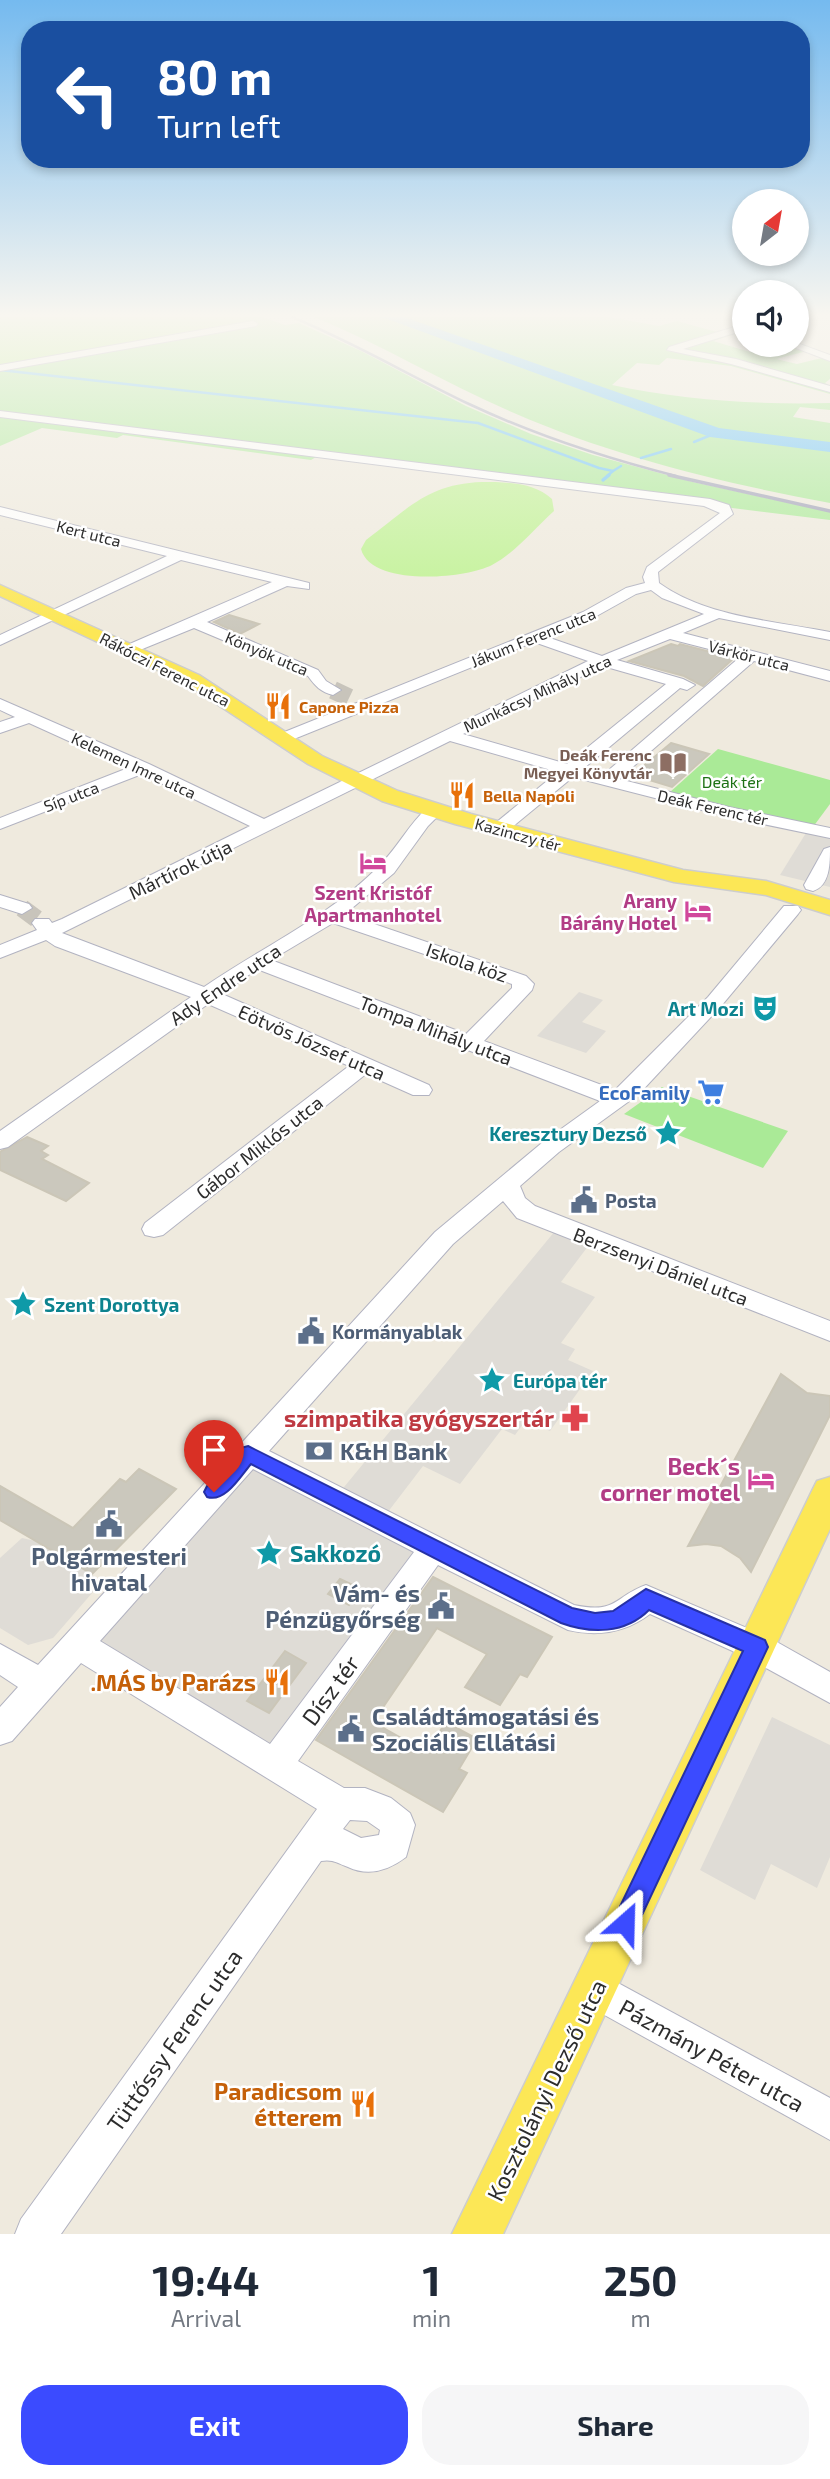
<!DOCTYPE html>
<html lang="en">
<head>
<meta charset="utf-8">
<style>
  :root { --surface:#fff; --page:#f6f6f7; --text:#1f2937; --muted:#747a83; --accent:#3b4bff }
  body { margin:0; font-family:"Exo 2",sans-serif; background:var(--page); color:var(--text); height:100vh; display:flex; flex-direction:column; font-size:26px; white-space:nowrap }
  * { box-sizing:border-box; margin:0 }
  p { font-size:23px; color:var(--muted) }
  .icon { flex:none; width:38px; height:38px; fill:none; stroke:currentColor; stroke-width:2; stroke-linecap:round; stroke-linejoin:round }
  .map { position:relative; height:2234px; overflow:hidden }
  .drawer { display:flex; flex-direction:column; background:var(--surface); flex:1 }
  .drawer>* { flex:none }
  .hud { position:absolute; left:21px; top:21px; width:789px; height:147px; border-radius:28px; box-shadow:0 4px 10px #0003; background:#1a4fa0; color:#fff; overflow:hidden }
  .needle { width:46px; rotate:31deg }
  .buttons { position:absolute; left:732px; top:189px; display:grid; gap:14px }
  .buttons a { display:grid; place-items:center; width:77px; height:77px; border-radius:50%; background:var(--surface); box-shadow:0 4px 10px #0003; font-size:35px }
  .pin { position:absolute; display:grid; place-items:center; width:60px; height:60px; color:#fff; margin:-72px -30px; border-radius:50% 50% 50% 0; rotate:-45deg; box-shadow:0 0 7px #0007 }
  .pin .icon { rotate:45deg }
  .me { position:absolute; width:77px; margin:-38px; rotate:25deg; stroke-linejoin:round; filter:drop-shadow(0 0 5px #0008) }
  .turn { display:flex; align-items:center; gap:24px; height:147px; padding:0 21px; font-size:32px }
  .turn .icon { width:91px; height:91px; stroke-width:2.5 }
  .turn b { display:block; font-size:49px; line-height:60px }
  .eta { display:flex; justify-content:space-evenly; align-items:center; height:119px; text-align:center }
  .eta b { font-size:42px; font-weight:700; line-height:49px }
  .action { display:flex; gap:14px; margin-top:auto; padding:14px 21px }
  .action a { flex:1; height:80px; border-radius:28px; background:var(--accent); color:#fff; font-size:28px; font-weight:700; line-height:80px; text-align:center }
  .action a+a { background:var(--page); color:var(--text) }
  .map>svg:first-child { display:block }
  .green { fill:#aaea97 }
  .pitch { fill:#bff292 }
  .plaza { fill:#dfdcd6 }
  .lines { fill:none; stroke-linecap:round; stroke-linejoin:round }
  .stream-far1 { stroke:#6ac4f9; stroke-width:2.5 }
  .stream { stroke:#6ac4f9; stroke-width:3.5 }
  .river { fill:#6ac4f9; fill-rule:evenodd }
  .building { fill:#cbc8bd; stroke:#cbc6b7; stroke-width:2 }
  .minor-tunnel { stroke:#c8c4bb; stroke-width:18; stroke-dasharray:18 9; stroke-linecap:butt }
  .minor-casing { stroke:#b2b3c1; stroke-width:2 }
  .major-casing { stroke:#cdcdcd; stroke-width:3 }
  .minor { fill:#fff; fill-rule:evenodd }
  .major { fill:#fce756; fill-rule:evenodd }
  .rail-far1 { stroke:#a0a1b8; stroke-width:2.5 }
  .rail { stroke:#a0a1b8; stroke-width:3.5 }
  .route { fill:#3b4bff; stroke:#2631a6; stroke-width:2 }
  .labels { text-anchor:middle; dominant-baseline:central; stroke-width:5; stroke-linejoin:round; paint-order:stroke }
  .far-street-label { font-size:16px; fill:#2d2d2d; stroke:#fff }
  .far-food-label { font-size:16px; font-weight:bold; fill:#c56008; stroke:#fff; text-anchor:start }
  .far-education-label { font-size:16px; font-weight:bold; fill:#785e54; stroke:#fff; text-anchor:end }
  .far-park-label { font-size:16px; fill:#1e7215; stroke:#fff }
  .street-label { font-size:19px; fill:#2d2d2d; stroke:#fff }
  .hotel-label { font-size:19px; font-weight:bold; fill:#b23c85; stroke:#fff }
  .culture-label { font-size:19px; font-weight:bold; fill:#0d838f; stroke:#fff; text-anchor:end }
  .shop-label { font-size:19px; font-weight:bold; fill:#366cbe; stroke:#fff; text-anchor:end }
  .service-label { font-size:19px; font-weight:bold; fill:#4e5e75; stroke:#fff; text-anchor:start }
  .near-health-label { font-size:23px; font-weight:bold; fill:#be3a42; stroke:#fff; text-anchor:end }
  .near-service-label { font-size:23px; font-weight:bold; fill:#4e5e75; stroke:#fff; text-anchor:start }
  .near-hotel-label { font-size:23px; font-weight:bold; fill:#b23c85; stroke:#fff; text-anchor:end }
  .near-culture-label { font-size:23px; font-weight:bold; fill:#0d838f; stroke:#fff; text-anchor:start }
  .near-food-label { font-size:23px; font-weight:bold; fill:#c56008; stroke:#fff; text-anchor:end }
  .near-street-label { font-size:23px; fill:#2d2d2d; stroke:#fff }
</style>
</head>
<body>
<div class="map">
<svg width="830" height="2234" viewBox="0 0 830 2234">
  <rect width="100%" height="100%" fill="#efeade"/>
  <g class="green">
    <polygon points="241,317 263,317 285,325 299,323 361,351 466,406 531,434 593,455 693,482 830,512 830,520 316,457 311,460 123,435 117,438 42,428 0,446 0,366 246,321"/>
    <path d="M 314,317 L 609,317 L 659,326 L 677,321 L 717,332 L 744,324 L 744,331 L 713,341 L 750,352 L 796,343 L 811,350 L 776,359 L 797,364 L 830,356 L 830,379 L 825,383 L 830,386 L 830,394 L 731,366 L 667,358 L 659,365 L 637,363 L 612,385 C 683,400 758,405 830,403 L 830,410 L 800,407 L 793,417 L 830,423 L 830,503 C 723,483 615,457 514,413 C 446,384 383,345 314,317 Z"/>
    <polygon points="718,749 830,780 830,804 813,827 669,793"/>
    <polygon points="662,1087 788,1131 763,1168 624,1114"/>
  </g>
  <g class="pitch">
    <polygon points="0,317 241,317 247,321 0,366"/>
    <path d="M 482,482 C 505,482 534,482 552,499 L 554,511 C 535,528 515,553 492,565 C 465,579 371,587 361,549 L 366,540 C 408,509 427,484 482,482 Z"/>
  </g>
  <g class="plaza">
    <polygon points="806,833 830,838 830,887 780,875"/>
    <polygon points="579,992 603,1000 582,1022 606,1031 586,1053 537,1036"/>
    <polygon points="555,1231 589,1245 561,1282 595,1297 561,1343 575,1349 568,1360 593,1371 550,1431 526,1420 515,1435 502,1429 460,1484 423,1466 381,1521 434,1548 275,1765 85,1649 258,1459 335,1498"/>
    <polygon points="22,1538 40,1542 92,1574 99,1585 53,1638 28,1645 0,1628 0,1558"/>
    <polygon points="772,1717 830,1745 830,1857 817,1888 771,1864 755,1900 700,1870"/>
  </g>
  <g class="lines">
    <g class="stream-far1">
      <polyline points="0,370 478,423 599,468 613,471 621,466"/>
      <polyline points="694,442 716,433"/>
      <polyline points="641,458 671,449"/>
      <polyline points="607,476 613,471"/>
    </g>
    <polyline class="stream" points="603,480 609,475"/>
    <polygon class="river" points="382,317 404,317 719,428 830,442 830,452 710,437"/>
  </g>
  <g class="building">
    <polygon points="229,615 259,624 240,634 214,622"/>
    <polygon points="671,644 678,646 680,644 734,658 703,686 684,676 629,661"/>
    <polygon points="671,743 709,754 672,787 633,775"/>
    <polygon points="27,1137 48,1146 41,1151 48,1155 42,1159 89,1183 66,1201 0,1170 0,1152"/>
    <polygon points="781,1374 807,1393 830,1396 830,1415 751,1572 740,1558 721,1546 706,1544 688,1546"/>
    <polygon points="139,1469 176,1489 92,1574 0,1520 0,1486 73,1528 120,1479 126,1482"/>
    <polygon points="433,1577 552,1637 527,1677 520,1674 500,1705 465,1687 487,1654 437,1628 373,1722 426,1752 446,1722 477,1739 459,1769 467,1773 443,1812 316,1740"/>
    <polygon points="340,1579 361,1589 349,1605 328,1594"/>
    <polygon points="285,1651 306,1663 269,1713 247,1701"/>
  </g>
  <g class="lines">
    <g class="minor-tunnel">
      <polyline points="333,690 354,700"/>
      <polyline points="22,908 41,922"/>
    </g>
    <defs>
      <g id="minor">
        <polygon points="253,321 258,324 256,326 0,371 0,365"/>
        <polygon points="744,324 744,330 683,349 736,359 830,386 830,392 731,364 667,350 669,347"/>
        <polygon points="797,343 830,355 830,361 788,345"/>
        <path d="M 0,411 L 710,499 L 729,505 L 733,514 L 658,572 L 659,583 C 706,617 774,621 830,632 L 830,640 L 719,618 L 683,633 L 830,671 L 830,681 L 754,661 L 619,779 L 729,807 L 830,828 L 830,838 L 729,817 L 573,777 L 505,833 L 493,833 L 490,829 L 493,825 L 558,772 L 450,741 L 62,933 L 204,987 C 262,947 331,916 380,865 C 398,847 409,824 428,807 L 440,807 L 443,811 L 428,826 L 394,873 L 345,914 L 526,976 L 534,984 L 532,990 L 484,1041 L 615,1090 L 708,997 L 784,906 L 798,906 L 801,910 L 798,914 L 722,1005 L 639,1094 L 559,1152 L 520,1186 L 525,1198 L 535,1206 L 830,1321 L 830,1341 L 517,1218 L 503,1201 L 453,1244 L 269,1451 L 574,1605 C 618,1614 613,1597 646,1585 L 768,1637 L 830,1672 L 830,1703 L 746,1657 L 650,1614 C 625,1633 598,1637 568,1630 L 438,1565 L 298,1761 L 344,1788 L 365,1788 L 391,1798 L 410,1813 L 415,1825 L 406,1857 C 389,1870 369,1877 348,1867 C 337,1863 333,1859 321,1861 L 61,2234 L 15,2234 L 21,2219 L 317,1809 L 81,1663 L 12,1741 L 0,1745 L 0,1707 L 18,1687 L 0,1675 L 0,1644 L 38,1665 L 435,1232 L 543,1142 L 600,1101 L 257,969 L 222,994 L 429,1085 L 432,1090 L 429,1095 L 413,1095 L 366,1074 L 163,1235 L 154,1237 L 145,1235 L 142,1229 L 145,1223 L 349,1066 L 208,1004 L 8,1147 L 0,1149 L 0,1131 L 191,997 L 55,946 L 46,940 L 0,958 L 0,945 L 37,930 L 32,923 L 35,919 L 49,919 L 52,923 L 62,919 L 250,826 L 142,774 L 0,829 L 0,818 L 128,768 L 29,723 L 0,733 L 0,722 L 15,717 L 0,710 L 0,699 L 149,764 L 264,819 L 588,661 L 534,642 L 289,741 L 277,741 L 275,738 L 277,735 L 583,612 L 626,588 L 645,583 L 643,577 L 647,567 L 720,513 L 704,506 L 0,417 ZM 651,590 L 662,598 L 704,614 L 602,656 L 547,637 L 593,618 L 636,594 ZM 670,639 L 740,657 L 603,775 L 583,769 L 680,688 L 687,690 L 695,685 L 683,679 L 617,660 ZM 603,666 L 666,684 L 567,764 L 463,734 ZM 333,923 L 512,984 L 512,988 L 466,1034 L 271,960 ZM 253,1469 L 414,1552 L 270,1744 L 100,1641 ZM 350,1820 L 367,1821 L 380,1830 L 379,1835 L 361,1838 L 343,1829 Z"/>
        <path d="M 0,507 L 309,583 L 309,589 L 287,586 L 207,622 L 318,670 L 326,681 L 341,690 L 333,695 C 321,692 315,686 308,676 L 194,628 L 135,652 L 125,652 L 123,649 L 125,646 L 272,582 L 181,560 L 0,645 L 0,635 L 167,556 L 0,515 Z"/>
        <path d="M 830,847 C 830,863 830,886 813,891 L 806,889 L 804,885 L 824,849 Z"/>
        <polygon points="0,895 29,904 32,908 22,914 0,907"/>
        <polygon points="594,1970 830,2098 830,2140 581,2002 575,1989 581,1976"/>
      </g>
      <g id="major">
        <polygon points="0,585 199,675 322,756 398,791 471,814 683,870 766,881 830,900 830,915 766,895 674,882 455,824 382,801 308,764 185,683 0,596"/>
        <polygon points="830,1477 830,1529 503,2234 452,2234 812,1491 817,1481"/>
      </g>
    </defs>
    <use href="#minor" class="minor-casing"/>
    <use href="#major" class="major-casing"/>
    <use href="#minor" class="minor"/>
    <use href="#major" class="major"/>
    <path class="rail-far1" d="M 292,317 C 353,342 410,376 469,404 C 535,435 605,458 676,476"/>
    <polyline class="rail" points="669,475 830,511"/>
  </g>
  <linearGradient id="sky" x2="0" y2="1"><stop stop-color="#75baef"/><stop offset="0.5" stop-color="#f8f6f0"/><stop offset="1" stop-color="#f8f6f0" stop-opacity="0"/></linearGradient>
  <rect width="830" height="630" fill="url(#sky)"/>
  <path class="route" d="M 248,1446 L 572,1608 L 595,1613 L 613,1611 L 646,1589 L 765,1640 L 768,1647 L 634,1932 L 625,1936 L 616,1932 L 612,1923 L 743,1651 L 649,1610 C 625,1634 591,1634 561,1623 L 251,1464 C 240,1477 225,1503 207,1497 L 204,1492 L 207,1486 L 241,1448 Z"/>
  <defs>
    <symbol id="restaurant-bare" viewBox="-9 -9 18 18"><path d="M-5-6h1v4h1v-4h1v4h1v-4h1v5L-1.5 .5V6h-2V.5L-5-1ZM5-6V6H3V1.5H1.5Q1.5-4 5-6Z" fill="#e8710a" stroke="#fff" stroke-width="2.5" paint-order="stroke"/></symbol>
    <symbol id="library-bare" viewBox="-9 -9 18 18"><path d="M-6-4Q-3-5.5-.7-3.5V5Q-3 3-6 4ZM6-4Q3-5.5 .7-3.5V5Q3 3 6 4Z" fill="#8d6e63" stroke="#fff" stroke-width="2.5" paint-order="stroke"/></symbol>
    <symbol id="hotel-bare" viewBox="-9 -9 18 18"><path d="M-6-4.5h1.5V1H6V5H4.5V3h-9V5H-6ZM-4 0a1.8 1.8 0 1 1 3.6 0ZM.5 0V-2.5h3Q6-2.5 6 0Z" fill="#d1479c" stroke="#fff" stroke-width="2.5" paint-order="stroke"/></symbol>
    <symbol id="theatre-bare" viewBox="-9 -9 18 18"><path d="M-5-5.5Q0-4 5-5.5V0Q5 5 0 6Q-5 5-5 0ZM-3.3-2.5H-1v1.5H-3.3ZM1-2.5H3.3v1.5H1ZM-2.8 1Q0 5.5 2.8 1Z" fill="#0f9aa8" stroke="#fff" stroke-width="2.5" paint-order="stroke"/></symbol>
    <symbol id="supermarket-bare" viewBox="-9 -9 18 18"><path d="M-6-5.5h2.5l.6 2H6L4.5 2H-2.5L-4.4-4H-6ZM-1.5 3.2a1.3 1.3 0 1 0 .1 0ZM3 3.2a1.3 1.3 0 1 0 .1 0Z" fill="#3f7fe0" stroke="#fff" stroke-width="2.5" paint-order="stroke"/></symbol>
    <symbol id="sight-bare" viewBox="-9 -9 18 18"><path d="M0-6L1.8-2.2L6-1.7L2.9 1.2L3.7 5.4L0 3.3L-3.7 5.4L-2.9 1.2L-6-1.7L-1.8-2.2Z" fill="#0f9aa8" stroke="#fff" stroke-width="2.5" paint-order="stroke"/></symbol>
    <symbol id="civic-bare" viewBox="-9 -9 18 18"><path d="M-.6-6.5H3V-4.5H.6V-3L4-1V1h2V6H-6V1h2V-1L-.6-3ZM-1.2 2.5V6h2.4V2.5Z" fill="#5c6f8a" stroke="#fff" stroke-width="2.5" paint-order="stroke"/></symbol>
    <symbol id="pharmacy-bare" viewBox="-9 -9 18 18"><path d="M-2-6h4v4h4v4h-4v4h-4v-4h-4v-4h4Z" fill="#e0444e" stroke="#fff" stroke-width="2.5" paint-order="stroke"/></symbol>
    <symbol id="bank-bare" viewBox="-9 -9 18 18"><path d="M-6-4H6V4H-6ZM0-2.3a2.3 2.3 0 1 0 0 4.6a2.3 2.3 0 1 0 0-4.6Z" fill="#5c6f8a" stroke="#fff" stroke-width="2.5" paint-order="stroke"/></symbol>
  </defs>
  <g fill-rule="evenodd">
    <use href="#restaurant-bare" x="259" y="687" width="38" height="38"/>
    <use href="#library-bare" x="654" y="744" width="38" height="38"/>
    <use href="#restaurant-bare" x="443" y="776" width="38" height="38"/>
    <use href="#hotel-bare" x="354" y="844" width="38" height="38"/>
    <use href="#hotel-bare" x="679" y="892" width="38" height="38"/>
    <use href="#theatre-bare" x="746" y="989" width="38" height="38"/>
    <use href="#supermarket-bare" x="692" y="1073" width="38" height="38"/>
    <use href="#sight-bare" x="649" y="1114" width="38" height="38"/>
    <use href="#civic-bare" x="565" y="1181" width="38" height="38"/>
    <use href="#sight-bare" x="4" y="1285" width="38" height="38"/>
    <use href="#civic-bare" x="292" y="1312" width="38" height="38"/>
    <use href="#sight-bare" x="473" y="1361" width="38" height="38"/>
    <use href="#pharmacy-bare" x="556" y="1399" width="38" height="38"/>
    <use href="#bank-bare" x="300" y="1432" width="38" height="38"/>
    <use href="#hotel-bare" x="742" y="1460" width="38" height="38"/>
    <use href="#civic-bare" x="90" y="1505" width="38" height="38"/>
    <use href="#sight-bare" x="250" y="1534" width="38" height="38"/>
    <use href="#civic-bare" x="422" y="1587" width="38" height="38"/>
    <use href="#restaurant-bare" x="258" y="1663" width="38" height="38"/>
    <use href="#civic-bare" x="332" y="1710" width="38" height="38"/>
    <use href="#restaurant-bare" x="344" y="2085" width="38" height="38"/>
  </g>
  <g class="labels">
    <g class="far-street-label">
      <text transform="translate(89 533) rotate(14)">Kert utca</text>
      <text transform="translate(533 637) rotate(-22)">Jákum Ferenc utca</text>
      <text transform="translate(267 653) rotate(23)">Könyök utca</text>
      <text transform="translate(749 655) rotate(14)">Várkör utca</text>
      <text transform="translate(165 669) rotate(27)">Rákóczi Ferenc utca</text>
      <text transform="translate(537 693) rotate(-25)">Munkácsy Mihály utca</text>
      <text transform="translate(134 765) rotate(25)">Kelemen Imre utca</text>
      <text transform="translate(71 796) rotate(-21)">Síp utca</text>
      <text transform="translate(713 807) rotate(13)">Deák Ferenc tér</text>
      <text transform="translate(518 834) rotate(15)">Kazinczy tér</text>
    </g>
    <g class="far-food-label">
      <text x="299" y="706">Capone Pizza</text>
      <text x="483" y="795">Bella Napoli</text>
    </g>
    <g class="far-education-label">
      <text x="652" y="754">Deák Ferenc<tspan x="652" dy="18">Megyei Könyvtár</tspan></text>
    </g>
    <g class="far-park-label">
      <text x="732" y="781">Deák tér</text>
    </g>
    <g class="street-label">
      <text transform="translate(180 869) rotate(-26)">Mártírok útja</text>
      <text transform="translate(467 962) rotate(19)">Iskola köz</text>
      <text transform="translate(225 984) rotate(-34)">Ady Endre utca</text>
      <text transform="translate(436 1030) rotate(21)">Tompa Mihály utca</text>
      <text transform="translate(312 1042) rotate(24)">Eötvös József utca</text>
      <text transform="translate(259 1147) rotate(-38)">Gábor Miklós utca</text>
      <text transform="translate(661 1266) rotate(21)">Berzsenyi Dániel utca</text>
    </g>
    <g class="hotel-label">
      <text x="373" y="892">Szent Kristóf<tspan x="373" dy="22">Apartmanhotel</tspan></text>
      <text x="677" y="900" text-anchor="end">Arany<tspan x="677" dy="22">Bárány Hotel</tspan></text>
    </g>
    <g class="culture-label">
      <text x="744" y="1008">Art Mozi</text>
      <text x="647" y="1133">Keresztury Dezső</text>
      <text x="44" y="1304" text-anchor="start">Szent Dorottya</text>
      <text x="513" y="1380" text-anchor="start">Európa tér</text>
    </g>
    <g class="shop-label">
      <text x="690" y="1092">EcoFamily</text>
    </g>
    <g class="service-label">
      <text x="605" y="1200">Posta</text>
      <text x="332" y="1331">Kormányablak</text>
    </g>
    <g class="near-health-label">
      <text x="554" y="1418">szimpatika gyógyszertár</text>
    </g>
    <g class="near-service-label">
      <text x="340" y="1451">K&amp;H Bank</text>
      <text x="109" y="1556" text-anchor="middle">Polgármesteri<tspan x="109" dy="26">hivatal</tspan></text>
      <text x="420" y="1593" text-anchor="end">Vám- és<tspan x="420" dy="26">Pénzügyőrség</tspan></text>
      <text x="372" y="1716">Családtámogatási és<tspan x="372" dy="26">Szociális Ellátási</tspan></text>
    </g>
    <g class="near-hotel-label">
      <text x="740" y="1466">Beck´s<tspan x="740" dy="26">corner motel</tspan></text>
    </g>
    <g class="near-culture-label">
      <text x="290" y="1553">Sakkozó</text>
    </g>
    <g class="near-food-label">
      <text x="256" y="1682">.MÁS by Parázs</text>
      <text x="342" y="2091">Paradicsom<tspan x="342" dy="26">étterem</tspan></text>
    </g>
    <g class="near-street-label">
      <text transform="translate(330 1690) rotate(-54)">Dísz tér</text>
      <text transform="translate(174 2040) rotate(-55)">Tüttőssy Ferenc utca</text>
      <text transform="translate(712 2055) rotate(29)">Pázmány Péter utca</text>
      <text transform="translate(546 2090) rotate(-64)">Kosztolányi Dezső utca</text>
    </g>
  </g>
</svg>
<div class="buttons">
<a><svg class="needle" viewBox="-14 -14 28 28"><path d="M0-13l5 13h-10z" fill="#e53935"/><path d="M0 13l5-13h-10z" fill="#747a83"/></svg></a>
<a><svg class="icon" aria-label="sound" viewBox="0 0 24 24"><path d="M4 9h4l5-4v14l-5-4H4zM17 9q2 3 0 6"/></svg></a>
</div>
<div class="pin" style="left:214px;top:1492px;background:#d93025"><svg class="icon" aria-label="arrive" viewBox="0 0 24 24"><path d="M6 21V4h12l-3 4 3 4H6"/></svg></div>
<svg class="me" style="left:625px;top:1923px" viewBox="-20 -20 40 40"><path d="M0-17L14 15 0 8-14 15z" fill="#3b4bff" stroke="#fff" stroke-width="4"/></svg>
<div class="hud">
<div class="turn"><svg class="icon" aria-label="left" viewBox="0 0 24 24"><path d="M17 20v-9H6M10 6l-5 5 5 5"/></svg><div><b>80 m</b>Turn left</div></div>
</div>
</div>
<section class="drawer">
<div class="eta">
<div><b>19:44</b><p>Arrival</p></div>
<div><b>1</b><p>min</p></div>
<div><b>250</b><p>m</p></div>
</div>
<div class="action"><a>Exit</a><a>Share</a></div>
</section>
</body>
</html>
